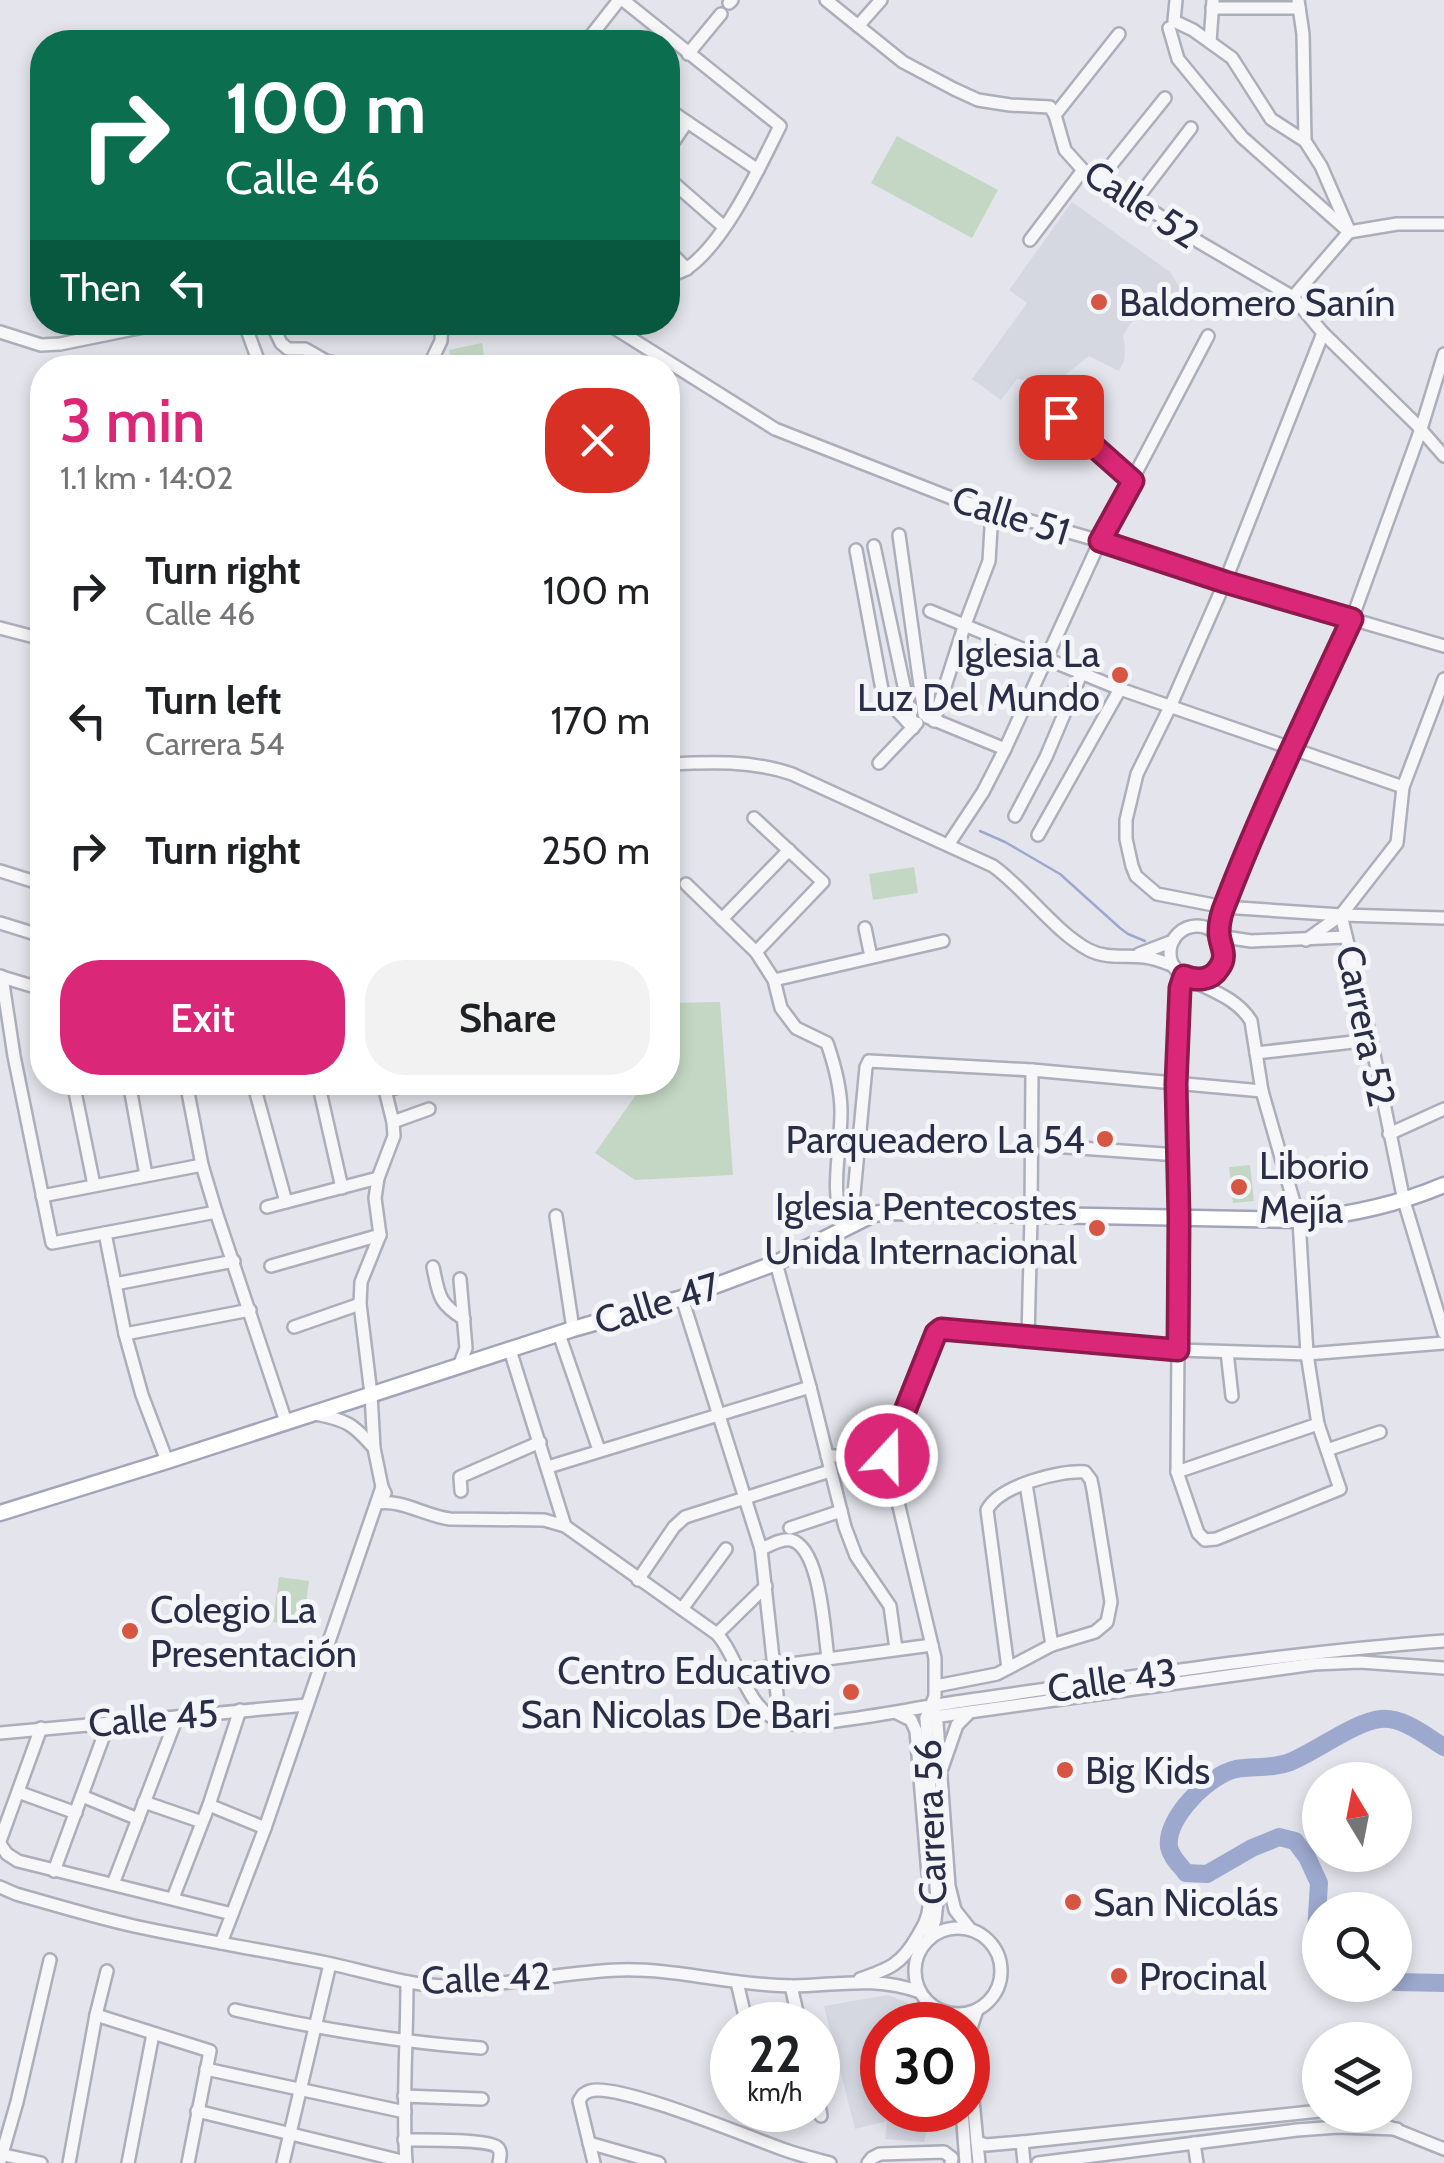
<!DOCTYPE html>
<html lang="en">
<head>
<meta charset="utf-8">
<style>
  :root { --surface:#fff; --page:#f2f2f2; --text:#202124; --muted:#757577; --accent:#db2777 }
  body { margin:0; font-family:Cabin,sans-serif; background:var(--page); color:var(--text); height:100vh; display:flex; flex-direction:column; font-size:38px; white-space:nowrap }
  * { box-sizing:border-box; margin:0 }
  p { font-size:32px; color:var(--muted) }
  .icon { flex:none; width:55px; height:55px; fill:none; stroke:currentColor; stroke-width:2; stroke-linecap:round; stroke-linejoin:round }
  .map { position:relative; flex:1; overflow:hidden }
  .sheet { position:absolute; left:30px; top:355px; width:650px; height:740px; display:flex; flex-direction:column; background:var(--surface); border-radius:40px; box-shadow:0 5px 15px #0003 }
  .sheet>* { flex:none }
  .guide { position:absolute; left:30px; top:30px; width:650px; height:305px; border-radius:40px; box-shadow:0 5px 15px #0003; background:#0b6e4f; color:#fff; overflow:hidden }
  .needle { width:65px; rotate:350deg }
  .buttons { position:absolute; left:1302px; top:1762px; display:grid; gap:20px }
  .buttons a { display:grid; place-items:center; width:110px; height:110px; border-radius:50%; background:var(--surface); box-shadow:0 5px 15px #0003; font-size:50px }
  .speed { position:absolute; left:710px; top:2002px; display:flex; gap:20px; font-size:50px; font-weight:700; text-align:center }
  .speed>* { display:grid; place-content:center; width:130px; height:130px; border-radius:50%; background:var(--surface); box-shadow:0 5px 15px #0003; line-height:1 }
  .speed small { font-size:25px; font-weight:400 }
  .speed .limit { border:15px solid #d22; background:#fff; color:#111 }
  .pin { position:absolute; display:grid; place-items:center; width:85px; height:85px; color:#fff; margin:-42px; border-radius:20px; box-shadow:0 5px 15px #0006 }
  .me { position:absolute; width:110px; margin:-55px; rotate:21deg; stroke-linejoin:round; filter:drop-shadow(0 0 8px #0008) }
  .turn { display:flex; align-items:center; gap:35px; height:210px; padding:0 30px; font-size:45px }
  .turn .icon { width:130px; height:130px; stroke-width:2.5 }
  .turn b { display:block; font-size:70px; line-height:85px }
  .then { display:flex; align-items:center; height:95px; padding:0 30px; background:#0003; gap:20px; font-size:38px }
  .round { display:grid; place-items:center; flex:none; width:105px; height:105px; border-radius:40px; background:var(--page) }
  .headline { display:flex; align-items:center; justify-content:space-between; height:170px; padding:0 30px }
  h1 { font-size:60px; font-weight:600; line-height:75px; color:var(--accent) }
  .button { display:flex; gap:20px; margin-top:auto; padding:20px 30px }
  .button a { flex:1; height:115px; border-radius:40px; background:var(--accent); color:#fff; font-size:40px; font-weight:600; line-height:115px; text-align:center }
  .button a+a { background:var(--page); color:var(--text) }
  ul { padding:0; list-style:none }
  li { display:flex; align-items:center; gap:30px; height:130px; padding:0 30px }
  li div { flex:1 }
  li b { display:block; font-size:38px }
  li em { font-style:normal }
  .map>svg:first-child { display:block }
  .built { fill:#d5d7e1 }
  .green { fill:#c4d7c4 }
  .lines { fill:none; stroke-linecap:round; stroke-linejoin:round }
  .stream { stroke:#9da8ce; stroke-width:2.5 }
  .river { stroke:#9da8ce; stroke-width:18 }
  .minor-casing { stroke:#acaeba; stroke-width:16 }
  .major-casing { stroke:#a2a5b9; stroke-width:19 }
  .minor { stroke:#f7f7fa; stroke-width:11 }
  .major { stroke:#fff; stroke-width:14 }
  .route-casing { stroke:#8e194d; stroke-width:25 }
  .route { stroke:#db2777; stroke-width:18 }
  .poi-dot { fill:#d75543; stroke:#f4f5f9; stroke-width:4 }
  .labels { text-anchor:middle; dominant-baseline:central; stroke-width:10; stroke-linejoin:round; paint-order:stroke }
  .street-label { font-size:38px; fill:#2a2d46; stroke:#f4f5f9 }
  .poi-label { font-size:38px; fill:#2a2d46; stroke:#f4f5f9; text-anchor:start }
</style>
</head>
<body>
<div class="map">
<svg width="1444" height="2163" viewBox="0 0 1444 2163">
  <rect width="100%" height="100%" fill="#e4e5ec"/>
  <g class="built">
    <polygon points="1072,202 1170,272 1182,291 1174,301 1150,309 1130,324 1123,336 1125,348 1124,361 1119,371 1089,356 1055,383 1017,379 1001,400 972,379 1027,303 1009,290"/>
    <polygon points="888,1995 908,2003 930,2025 882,2025 882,2110 932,2110 920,2131 926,2133 924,2142 885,2139 887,2121 855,2129 824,2006"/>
  </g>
  <g class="green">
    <polygon points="897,136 998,190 972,238 871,183"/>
    <polygon points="482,343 486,367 452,367 449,350"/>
    <polygon points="914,867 918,893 873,900 869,874"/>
    <polygon points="720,1002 733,1175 635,1180 595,1153 638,1092 637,1083 668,1082 668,1003"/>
    <polygon points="1250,1165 1254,1201 1233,1203 1229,1167"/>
    <polygon points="279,1577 309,1581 303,1626 273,1622"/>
  </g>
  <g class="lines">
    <polyline class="stream" points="980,831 1005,842 1060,874 1120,928 1128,934 1145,941"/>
    <g class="river">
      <path d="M 1320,1951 L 1316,1933 L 1319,1883 L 1307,1857 L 1295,1841 L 1279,1837 L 1252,1848 L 1207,1874 L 1186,1873 C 1180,1865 1171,1857 1169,1847 C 1165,1818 1209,1775 1236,1769 C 1254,1766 1272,1769 1290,1762 C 1315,1752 1356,1721 1381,1719 C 1403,1717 1426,1736 1444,1747"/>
      <polyline points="1395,1982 1444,1983"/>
    </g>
    <defs>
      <g id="minor">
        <path d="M 623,0 L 780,126 C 759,168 727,239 689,267 C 683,272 675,274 668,276"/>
        <polyline points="826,0 903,62 954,89 978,100 1010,105 1050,107 1055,115 1065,150 1083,170 1136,200 1199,242 1293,297 1323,333 1416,424 1444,456"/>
        <polyline points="1176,0 1174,21 1193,30 1232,58 1271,119 1305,141"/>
        <polyline points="1298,0 1303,34 1305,141 1321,166 1348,228"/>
        <polyline points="729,3 732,0"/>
        <polyline points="1212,8 1299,8"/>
        <polyline points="858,26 881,0"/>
        <polyline points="1169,28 1178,59 1242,137 1349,232"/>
        <polyline points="596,42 590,37 619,0"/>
        <polyline points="1210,42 1213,0"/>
        <polyline points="688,54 721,14"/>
        <polyline points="668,109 758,170"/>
        <polyline points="1055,115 1119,34"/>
        <polyline points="668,150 687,122"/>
        <polyline points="668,178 724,227"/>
        <polyline points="1099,180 1165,98"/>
        <polyline points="1136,200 1191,128"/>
        <polyline points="1349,232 1397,224 1444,224"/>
        <polyline points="1030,240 1083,170"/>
        <polyline points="668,250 687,269"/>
        <polyline points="1293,297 1349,232"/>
        <polyline points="244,322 261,368"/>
        <polyline points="271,322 281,343 288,349 305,349 326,361 358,368"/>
        <polyline points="605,322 775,429 954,499 1100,541 1225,582 1444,646"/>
        <polyline points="0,332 41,345 60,344 168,322"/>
        <polyline points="1323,333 1225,582 1170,707 1137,774 1126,820 1126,839 1132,866 1136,876 1157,894 1224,907 1341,915 1444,918"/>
        <polyline points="428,368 441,341 442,322"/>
        <polyline points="1037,396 1133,481"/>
        <polyline points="899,535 924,714"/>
        <polyline points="874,546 913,728"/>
        <polyline points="856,550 883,695 913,728"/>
        <polyline points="930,611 1120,689 1403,787"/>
        <polyline points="0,628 42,639"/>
        <polyline points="927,717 1005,749"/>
        <polyline points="934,721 964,627 989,561 992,511"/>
        <polyline points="879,763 917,723"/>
        <path d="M 668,764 C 710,762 751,760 792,774 L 993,866 C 1024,888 1056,933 1089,950 C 1106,959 1125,955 1144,957 C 1154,958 1164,962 1174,966"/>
        <polyline points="1015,816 1046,757 1081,674"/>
        <polyline points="754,818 823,882 756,952"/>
        <polyline points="1038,835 1120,689"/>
        <polyline points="948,845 983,792 1005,749 1100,541 1208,336"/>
        <polyline points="0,871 42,884"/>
        <path d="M 686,884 L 756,952 L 774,980 L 781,1008 L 796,1028 L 827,1043 C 835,1066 841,1088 841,1112 C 841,1152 829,1190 844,1229"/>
        <polyline points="1341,915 1371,1040 1404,1201 1444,1333"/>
        <polyline points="722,919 789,850"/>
        <polyline points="0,923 42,936"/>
        <circle cx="1197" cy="953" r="27"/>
        <polyline points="865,928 871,957"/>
        <polyline points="1346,937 1251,941 1218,936 1224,907 1291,750 1352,619 1421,429 1444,354"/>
        <polyline points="1306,940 1341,915 1397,843 1403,787 1444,679"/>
        <polyline points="1139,954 1173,941"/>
        <polyline points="0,976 2,977 14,1056 52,1243 216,1212"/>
        <polyline points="2,977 42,989"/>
        <path d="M 1185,977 L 1179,996 L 1176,1084 L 1179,1221 L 1177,1472 L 1198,1533 L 1205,1540 L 1216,1539 L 1340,1489 L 1318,1424 L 1307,1354 L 1299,1220 L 1262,1091 L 1251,1021 C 1237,998 1210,990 1187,978"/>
        <polyline points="774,980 943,941"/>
        <polyline points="1256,1053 1371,1040"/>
        <polyline points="73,1082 94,1185"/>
        <polyline points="129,1082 146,1175"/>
        <polyline points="186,1082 202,1165 216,1212 286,1422"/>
        <polyline points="253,1082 286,1202"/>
        <polyline points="318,1082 342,1188"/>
        <polyline points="383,1082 393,1122 394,1136 378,1178 375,1198 380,1235 361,1282 360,1304 371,1394 374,1448 382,1487 385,1493"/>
        <polyline points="386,1091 414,1082"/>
        <polyline points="393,1122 429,1109"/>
        <polyline points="1389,1134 1444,1109"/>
        <polyline points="1052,1146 1178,1155"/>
        <polyline points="42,1196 202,1165"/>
        <polyline points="267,1207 378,1178"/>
        <polyline points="556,1216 573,1329"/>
        <polyline points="851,1225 866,1067 869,1061 1032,1070 1262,1091"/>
        <polyline points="105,1233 125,1334 142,1395 167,1461"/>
        <polyline points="776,1263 810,1387 845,1527 856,1556 890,1606 896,1649"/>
        <polyline points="271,1266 380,1235"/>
        <path d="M 433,1267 C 439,1295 438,1303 464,1319"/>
        <polyline points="115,1284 234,1261"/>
        <polyline points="682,1298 761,1549 780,1722"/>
        <polyline points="294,1327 360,1304"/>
        <polyline points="125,1334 250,1310"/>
        <polyline points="559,1334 599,1450"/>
        <polyline points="1028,1338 1031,1217 1032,1070"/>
        <polyline points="510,1350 565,1526"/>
        <polyline points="1227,1352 1232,1396"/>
        <polyline points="459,1366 466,1348 460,1279"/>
        <path d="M 315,1414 C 347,1420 353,1424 374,1448"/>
        <polyline points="1327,1450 1380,1432"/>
        <polyline points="827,1456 887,1456"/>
        <polyline points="548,1467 810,1387"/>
        <polyline points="1177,1472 1318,1424"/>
        <polyline points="1026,1484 1052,1645"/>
        <polyline points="461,1491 460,1477 540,1442"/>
        <path d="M 377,1503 C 402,1499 425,1516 450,1519 L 544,1520 L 565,1526 L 717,1634 C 740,1659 746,1712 783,1722 C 800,1727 820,1723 836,1721 C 876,1716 916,1708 956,1702 C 1118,1679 1281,1653 1444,1641"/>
        <polyline points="790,1528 841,1511"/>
        <path d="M 761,1549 C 769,1546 781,1538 791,1540 C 821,1548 824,1632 828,1658"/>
        <polyline points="638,1580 674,1527 685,1517 830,1471"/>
        <polyline points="682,1609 726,1549"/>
        <polyline points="717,1634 766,1586"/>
        <polyline points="738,1671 932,1645"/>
        <path d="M 936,1686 L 997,1674 L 1052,1645 L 1095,1632 L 1107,1622 L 1111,1602 L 1093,1490 L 1091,1480 L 1085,1472 C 1059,1470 999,1486 987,1510 L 1008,1668"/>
        <polyline points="934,1710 937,1723 949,1886 955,1910 970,1929"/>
        <polyline points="897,1713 911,1720 916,1731 928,1874"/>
        <polyline points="926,1718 1314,1664 1360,1662 1444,1668"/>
        <polyline points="0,1733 307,1705"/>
        <polyline points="942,1768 957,1725 968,1714"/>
        <polyline points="18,1792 76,1813"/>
        <polyline points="82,1796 138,1819"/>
        <polyline points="144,1802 202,1822"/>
        <polyline points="209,1805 265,1828"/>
        <polyline points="0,1841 41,1728"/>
        <polyline points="0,1844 7,1854 18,1861 232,1914"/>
        <polyline points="54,1871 108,1724"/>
        <polyline points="113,1884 177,1717"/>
        <path d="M 0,1887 L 16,1894 C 55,1905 94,1917 134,1926 C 198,1940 263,1950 327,1963 C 366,1971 405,1985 446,1986 C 504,1987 561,1972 619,1970 C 677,1968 734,1986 793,1986 C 838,1985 875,1976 920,1992"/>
        <polyline points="173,1898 209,1805 240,1710"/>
        <circle cx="958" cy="1971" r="43"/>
        <polyline points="929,1939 935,1920 937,1902 926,1718 935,1696 935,1658 887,1456 936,1333 941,1329 949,1328 1178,1350 1307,1354 1444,1343"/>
        <polyline points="221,1943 265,1828 382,1487"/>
        <path d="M 860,1979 C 889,1969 902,1964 917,1937 C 923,1927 928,1919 929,1907"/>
        <polyline points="737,1982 747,2025"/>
        <polyline points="791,1986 800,2025"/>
        <path d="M 235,2010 C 318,2029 396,2042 481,2048"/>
        <polyline points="977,2010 968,2037 968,2048 979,2163"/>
        <polyline points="96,2015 210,2051 188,2163"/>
        <polyline points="206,2069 405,2112"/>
        <polyline points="404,2096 482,2099"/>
        <polyline points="818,2100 821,2116"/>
        <polyline points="962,2110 966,2163"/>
        <polyline points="197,2111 406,2162"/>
        <polyline points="1359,2115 1444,2149"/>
        <path d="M 404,2140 C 419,2140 490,2139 497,2147 C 502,2151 500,2157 499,2163"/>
        <polyline points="977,2142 986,2145 1022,2142 1320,2111"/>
        <polyline points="1022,2142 1024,2163"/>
        <polyline points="589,2143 659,2163"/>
        <polyline points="1194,2143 1197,2163"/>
        <polyline points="0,2154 41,2163"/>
        <polyline points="0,2161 17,2102 50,1960"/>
        <polyline points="69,2163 96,2015 107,1971"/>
        <polyline points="128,2163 153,2034"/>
        <polyline points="283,2163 330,1964"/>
        <path d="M 406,2163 C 402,2103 407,2043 407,1982"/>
        <path d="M 594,2163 L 579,2101 C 582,2096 583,2093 590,2091 C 617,2082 751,2138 785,2150 C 799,2155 815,2159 830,2163"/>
        <polyline points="868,2163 872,2158 880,2154 944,2152 952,2158 951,2163"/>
        <polyline points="1038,2163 1297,2130 1338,2127 1397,2129"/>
      </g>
      <path id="major" d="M 0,1513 L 167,1461 L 573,1329 L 682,1298 L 776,1263 L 874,1214 L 888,1212 L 1299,1220 C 1350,1215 1397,1205 1444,1185"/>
    </defs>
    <use href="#minor" class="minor-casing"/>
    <use href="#major" class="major-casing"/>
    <use href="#minor" class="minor"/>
    <use href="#major" class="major"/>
  </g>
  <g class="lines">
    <defs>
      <path id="route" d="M 887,1456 L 936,1333 L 941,1329 L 1178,1350 L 1179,1218 L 1176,1084 L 1180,988 L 1184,976 C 1197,981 1211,981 1219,968 C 1229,955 1219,945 1219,932 C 1219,923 1222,911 1226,902 C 1263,806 1309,712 1352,619 L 1225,582 L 1100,541 L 1133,481 L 1061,417"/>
    </defs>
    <use href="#route" class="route-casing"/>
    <use href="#route" class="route"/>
  </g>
  <g class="poi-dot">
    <circle cx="1099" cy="302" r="10"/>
    <circle cx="1120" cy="675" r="10"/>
    <circle cx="1105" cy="1139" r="10"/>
    <circle cx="1239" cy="1187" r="10"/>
    <circle cx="1097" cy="1228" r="10"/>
    <circle cx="130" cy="1631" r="10"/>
    <circle cx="851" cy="1692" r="10"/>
    <circle cx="1065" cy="1770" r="10"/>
    <circle cx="1073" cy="1902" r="10"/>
    <circle cx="1119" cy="1976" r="10"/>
  </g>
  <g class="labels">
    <g class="street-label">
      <text transform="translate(1142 204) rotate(33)">Calle 52</text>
      <text transform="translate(1011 515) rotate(17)">Calle 51</text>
      <text transform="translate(1366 1026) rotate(78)">Carrera 52</text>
      <text transform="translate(657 1303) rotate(-17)">Calle 47</text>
      <text transform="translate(1112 1680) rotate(-8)">Calle 43</text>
      <text transform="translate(153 1718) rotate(-5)">Calle 45</text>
      <text transform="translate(930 1822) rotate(-92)">Carrera 56</text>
      <text transform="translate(486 1978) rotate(-2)">Calle 42</text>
    </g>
    <g class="poi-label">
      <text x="1119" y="302">Baldomero Sanín</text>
      <text x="1100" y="653" text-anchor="end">Iglesia La<tspan x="1100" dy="44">Luz Del Mundo</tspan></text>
      <text x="1085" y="1139" text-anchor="end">Parqueadero La 54</text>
      <text x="1259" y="1165">Liborio<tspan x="1259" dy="44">Mejía</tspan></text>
      <text x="1077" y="1206" text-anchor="end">Iglesia Pentecostes<tspan x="1077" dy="44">Unida Internacional</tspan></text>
      <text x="150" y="1609">Colegio La<tspan x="150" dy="44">Presentación</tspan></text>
      <text x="831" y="1670" text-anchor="end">Centro Educativo<tspan x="831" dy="44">San Nicolas De Bari</tspan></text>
      <text x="1085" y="1770">Big Kids</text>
      <text x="1093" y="1902">San Nicolás</text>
      <text x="1139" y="1976">Procinal</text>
    </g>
  </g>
</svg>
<div class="buttons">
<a><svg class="needle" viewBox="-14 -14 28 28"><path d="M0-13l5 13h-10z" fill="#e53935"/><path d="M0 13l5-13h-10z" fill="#757577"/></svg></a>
<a><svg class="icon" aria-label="search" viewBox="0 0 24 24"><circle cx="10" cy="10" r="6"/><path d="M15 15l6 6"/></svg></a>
<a><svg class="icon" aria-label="layers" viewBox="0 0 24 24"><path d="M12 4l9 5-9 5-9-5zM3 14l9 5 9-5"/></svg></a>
</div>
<div class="speed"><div>22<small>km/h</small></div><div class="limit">30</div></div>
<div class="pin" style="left:1061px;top:417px;background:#d93025"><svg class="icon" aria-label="arrive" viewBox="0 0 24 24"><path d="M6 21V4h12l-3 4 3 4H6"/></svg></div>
<svg class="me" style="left:887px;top:1456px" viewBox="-20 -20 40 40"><circle r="17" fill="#db2777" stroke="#fff" stroke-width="3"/><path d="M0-11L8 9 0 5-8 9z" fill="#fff"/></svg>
<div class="guide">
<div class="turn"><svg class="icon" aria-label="right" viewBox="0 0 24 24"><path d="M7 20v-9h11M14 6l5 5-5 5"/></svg><div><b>100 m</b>Calle 46</div></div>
<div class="then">Then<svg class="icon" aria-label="left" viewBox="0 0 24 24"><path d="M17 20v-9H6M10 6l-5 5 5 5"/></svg></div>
</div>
<section class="sheet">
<div class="headline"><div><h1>3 min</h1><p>1.1 km · 14:02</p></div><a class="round" style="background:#d93025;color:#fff"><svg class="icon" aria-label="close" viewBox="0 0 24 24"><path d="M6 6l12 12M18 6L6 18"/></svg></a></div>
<ul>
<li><svg class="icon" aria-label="right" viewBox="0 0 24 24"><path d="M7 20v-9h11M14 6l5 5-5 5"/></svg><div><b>Turn right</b><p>Calle 46</p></div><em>100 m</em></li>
<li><svg class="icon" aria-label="left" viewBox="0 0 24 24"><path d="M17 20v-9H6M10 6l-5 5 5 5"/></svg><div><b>Turn left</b><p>Carrera 54</p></div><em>170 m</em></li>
<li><svg class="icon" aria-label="right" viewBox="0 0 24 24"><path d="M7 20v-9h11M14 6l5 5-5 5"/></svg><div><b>Turn right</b></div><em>250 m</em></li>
</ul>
<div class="button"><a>Exit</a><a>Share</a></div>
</section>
</div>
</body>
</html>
